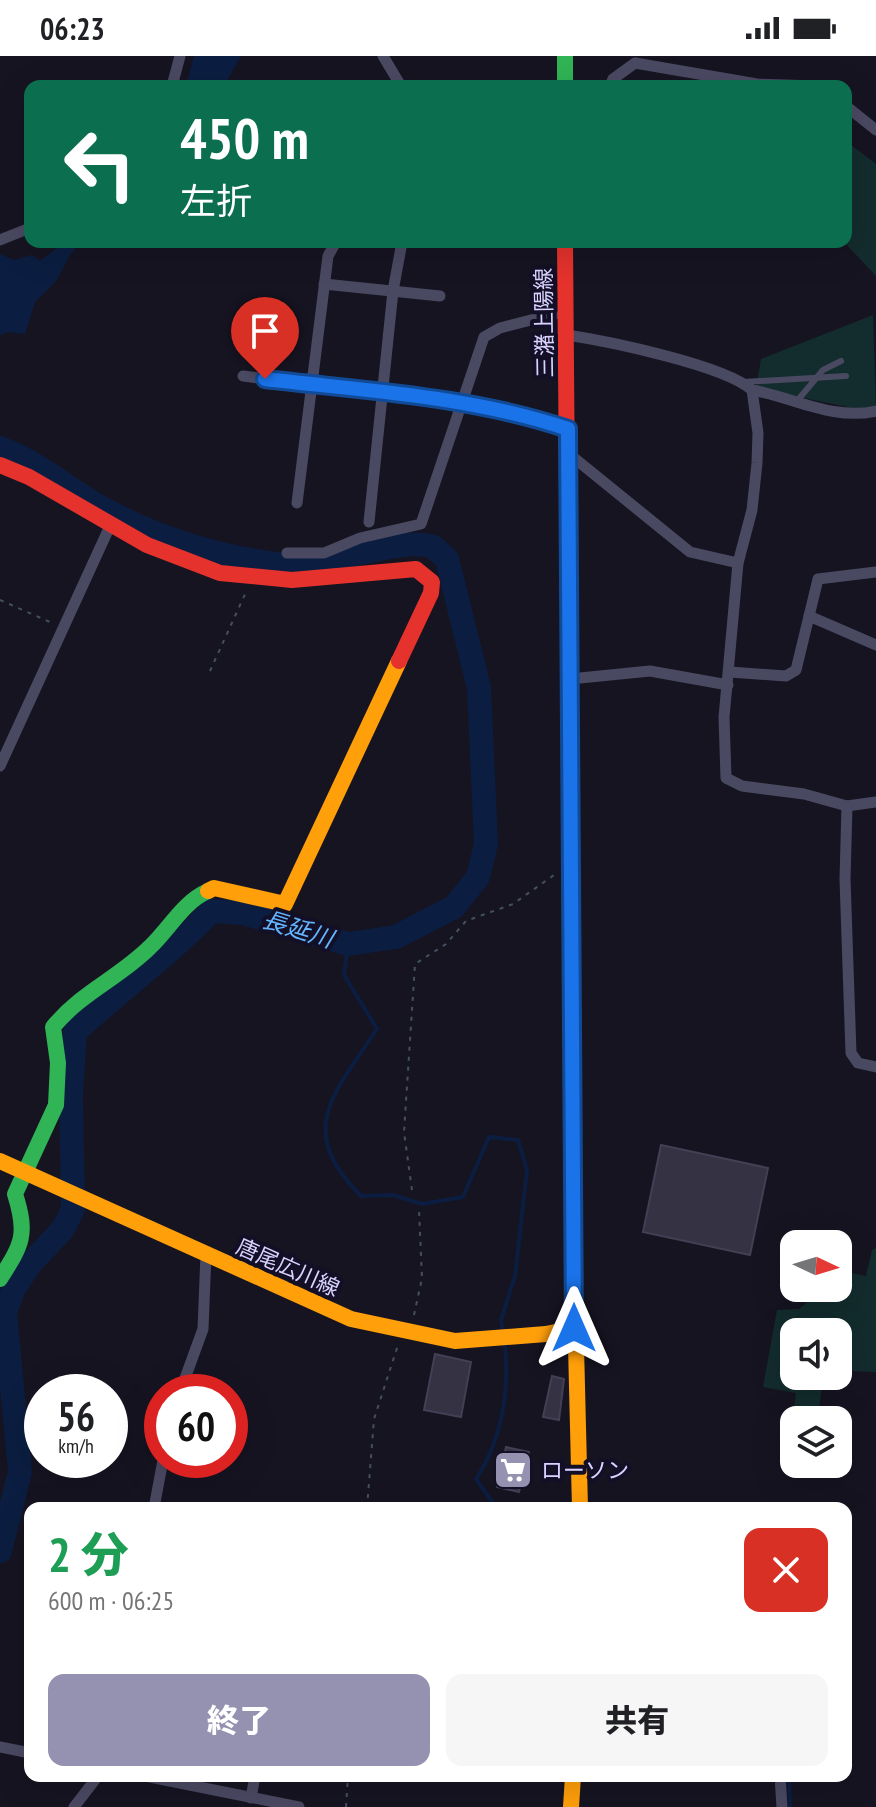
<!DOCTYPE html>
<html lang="ja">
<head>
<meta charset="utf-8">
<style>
  :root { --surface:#fff; --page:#f6f6f6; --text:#202124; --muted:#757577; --accent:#9591b1 }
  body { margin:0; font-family:"PT Sans Narrow","Noto Sans JP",sans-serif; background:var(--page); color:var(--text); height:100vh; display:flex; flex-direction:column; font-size:30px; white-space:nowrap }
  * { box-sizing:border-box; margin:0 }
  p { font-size:26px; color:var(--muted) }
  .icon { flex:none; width:44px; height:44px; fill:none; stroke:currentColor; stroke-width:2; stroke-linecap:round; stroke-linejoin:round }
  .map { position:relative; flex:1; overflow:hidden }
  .side { position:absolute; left:24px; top:1446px; width:828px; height:280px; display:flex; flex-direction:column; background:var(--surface); border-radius:16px; box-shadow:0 8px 32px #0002 }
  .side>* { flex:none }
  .guide { position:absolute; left:24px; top:24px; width:828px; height:168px; border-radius:16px; box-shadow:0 8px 32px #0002; background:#0b6e4f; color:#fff; overflow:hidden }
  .needle { width:52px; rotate:94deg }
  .fabs { position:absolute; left:780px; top:1174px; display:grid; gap:16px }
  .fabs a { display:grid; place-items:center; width:72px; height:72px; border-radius:16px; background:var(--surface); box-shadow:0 8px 32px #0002; font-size:40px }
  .speed { position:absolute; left:24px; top:1318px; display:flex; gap:16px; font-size:40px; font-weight:700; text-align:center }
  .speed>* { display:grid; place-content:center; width:104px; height:104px; border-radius:50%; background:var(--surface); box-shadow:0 8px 32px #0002; line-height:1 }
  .speed small { font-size:20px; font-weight:400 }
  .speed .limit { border:12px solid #d22; background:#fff; color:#111 }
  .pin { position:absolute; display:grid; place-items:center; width:68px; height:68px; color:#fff; margin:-82px -34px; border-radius:50% 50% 50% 0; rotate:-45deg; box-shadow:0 0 8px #0007 }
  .pin .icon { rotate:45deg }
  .me { position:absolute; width:88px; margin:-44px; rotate:0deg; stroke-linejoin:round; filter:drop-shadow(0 0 6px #0008) }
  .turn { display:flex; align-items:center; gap:28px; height:168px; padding:0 24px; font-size:36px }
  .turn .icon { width:104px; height:104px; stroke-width:2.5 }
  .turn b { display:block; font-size:56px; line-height:68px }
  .round { display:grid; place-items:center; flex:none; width:84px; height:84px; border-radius:16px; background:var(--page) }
  .head { display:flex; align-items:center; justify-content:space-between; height:136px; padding:0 24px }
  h1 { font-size:48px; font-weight:800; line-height:60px; color:#1e9e55 }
  .primary-button { display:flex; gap:16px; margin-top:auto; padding:16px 24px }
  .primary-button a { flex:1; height:92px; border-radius:16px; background:var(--accent); color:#fff; font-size:32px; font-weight:800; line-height:92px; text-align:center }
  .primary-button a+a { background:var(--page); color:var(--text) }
  .status { display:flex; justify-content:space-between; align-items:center; height:56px; padding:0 40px; background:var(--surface); direction:ltr }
  .status svg { height:22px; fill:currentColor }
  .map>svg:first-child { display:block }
  .green { fill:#132c2d }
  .water { fill:#0b1e41 }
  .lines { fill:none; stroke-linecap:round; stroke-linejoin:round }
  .stream { stroke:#0b1e41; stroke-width:4 }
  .river { stroke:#0b1e41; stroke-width:24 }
  .building { fill:#343243; stroke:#433f54; stroke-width:2 }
  .path { stroke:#44505f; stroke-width:2; stroke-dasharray:4 6; stroke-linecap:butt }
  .lane { stroke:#4a4962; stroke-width:6 }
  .street { stroke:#4a4962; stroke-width:11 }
  .fast { stroke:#30b455; stroke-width:16 }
  .slow { stroke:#ff9f0a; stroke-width:16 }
  .jam { stroke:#e5322d; stroke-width:16 }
  .route-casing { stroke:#114b97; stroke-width:20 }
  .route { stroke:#1a73e8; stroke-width:14 }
  .labels { text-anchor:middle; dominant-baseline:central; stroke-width:8; stroke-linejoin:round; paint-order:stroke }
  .street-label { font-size:22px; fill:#d9d4ff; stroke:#130f26 }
  .poi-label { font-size:22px; fill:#d9d4ff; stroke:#130f26; text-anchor:start }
  .water-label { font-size:24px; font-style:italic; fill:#62b6ff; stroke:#130f26 }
</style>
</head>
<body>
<div class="status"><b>06:23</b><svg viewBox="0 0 49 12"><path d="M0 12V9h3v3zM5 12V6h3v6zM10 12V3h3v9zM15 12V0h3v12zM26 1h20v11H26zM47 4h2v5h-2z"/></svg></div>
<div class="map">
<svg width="876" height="1751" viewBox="0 0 876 1751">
  <rect width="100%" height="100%" fill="#161421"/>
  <g class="green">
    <polygon points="846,85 876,108 876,220 844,186"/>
    <polygon points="873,259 876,350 857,353 756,332 761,303"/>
    <polygon points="876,1192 876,1316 849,1315 838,1308 838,1276 794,1276 794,1320 823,1320 819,1355 794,1353 796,1337 763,1331 777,1254 799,1253 810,1244 812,1232 838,1232 838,1214 866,1220 872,1194"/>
  </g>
  <g class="water">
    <polygon points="194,0 241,0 224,30 186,30"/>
    <polygon points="64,186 98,186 76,192 70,199 56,225 35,246 25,278 9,276 0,279 0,198 14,204 32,199 40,205"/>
  </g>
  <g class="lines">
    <g class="stream">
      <path d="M 348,888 L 344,919 L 377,973 C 335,1037 294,1073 361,1140 L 393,1139 L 422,1148 L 463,1141 L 489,1081 L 518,1084 L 527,1114 L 515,1220 L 501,1264 L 503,1275"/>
      <path d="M 503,1452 L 493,1447 L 476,1423 C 502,1384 511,1330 504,1284"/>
      <polyline points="789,1720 790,1751"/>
    </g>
    <path class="river" d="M 0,392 C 38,406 65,431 100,451 C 156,482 223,503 287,509 C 323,512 402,479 433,491 C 437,493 443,500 447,503 L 479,632 L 486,788 L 478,821 L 454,851 L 396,881 L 348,888 L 243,857 L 211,855 C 169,900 120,934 75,976 L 71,1039 L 73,1153 L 63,1173 L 31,1207 L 14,1232 L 5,1256 L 20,1416 L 0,1495"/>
  </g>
  <g class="building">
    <polygon points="661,1089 768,1112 750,1199 643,1176"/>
    <polygon points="435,1298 471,1306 461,1361 424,1354"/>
    <polygon points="552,1320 564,1323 559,1364 543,1361"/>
    <polygon points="506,1391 529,1396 519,1436 497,1431"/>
  </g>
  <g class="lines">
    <g class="path">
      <polyline points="0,544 50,566"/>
      <polyline points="210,615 246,536"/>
      <polyline points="412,1134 404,1076 415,908 446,888 466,865 513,848 554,819"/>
      <polyline points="414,1259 422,1222 419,1154"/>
      <polyline points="367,1452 374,1363 398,1289"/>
      <polyline points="346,1751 348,1720"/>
    </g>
    <g class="lane">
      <polyline points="743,326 846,320"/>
      <polyline points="797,345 823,314 841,305"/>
    </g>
    <g class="street">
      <polyline points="383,0 401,30"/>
      <polyline points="172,30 180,0"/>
      <polyline points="610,30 613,23 635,7 757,28 817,30"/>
      <polyline points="846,50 876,74"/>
      <polyline points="0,184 30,172"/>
      <polyline points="324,228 440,240"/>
      <path d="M 567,279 C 607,285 724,309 752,334 L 758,377 L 757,407 L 752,454 L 738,507 L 724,661 L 726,722 L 742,730 L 804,738 L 847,750 L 876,746"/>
      <path d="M 243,320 C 352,334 463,337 568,373"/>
      <path d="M 752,334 C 793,341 833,365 876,355"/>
      <polyline points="568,397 690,496 738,507"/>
      <polyline points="297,447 328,200 336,186"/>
      <polyline points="369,466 393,235 402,186"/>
      <polyline points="287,497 324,497 360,482 421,468 484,281 500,272 566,255"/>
      <polyline points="809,560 876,589"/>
      <polyline points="730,616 786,620 796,614 818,523 876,516"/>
      <polyline points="570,623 650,615 728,629"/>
      <polyline points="0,710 110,470"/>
      <polyline points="847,750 845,823 851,997 858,1007 876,1011"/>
      <polyline points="180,1336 203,1273 206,1198"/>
      <polyline points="154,1452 163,1404"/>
      <polyline points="0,1691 30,1697"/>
      <polyline points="145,1720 299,1751"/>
      <polyline points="780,1720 782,1751"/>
      <polyline points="251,1742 255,1720"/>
      <polyline points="74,1751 98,1720"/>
    </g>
    <g class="fast">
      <polyline points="565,0 565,30"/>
      <polyline points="568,558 573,1168"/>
      <path d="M 0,1223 C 22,1188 28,1179 15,1138 L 56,1049 L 58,1007 L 53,971 C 83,935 119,922 150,891 C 170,872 183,846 208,835"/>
    </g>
    <g class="slow">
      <polyline points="208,835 214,832 285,848 399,605"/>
      <polyline points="0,1105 351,1263 455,1285 546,1278 574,1272"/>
      <polyline points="573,1168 580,1452"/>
      <polyline points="571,1751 573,1720"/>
    </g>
    <g class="jam">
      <polyline points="565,186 568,558"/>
      <polyline points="0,409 29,421 147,489 220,517 292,524 416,513 432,526 431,537 399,605"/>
    </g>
  </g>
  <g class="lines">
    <defs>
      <path id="route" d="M 265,323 C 367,335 470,340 568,373 L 574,1272"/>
    </defs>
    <use href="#route" class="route-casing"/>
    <use href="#route" class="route"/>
  </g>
  <defs>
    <symbol id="supermarket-square" viewBox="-11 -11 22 22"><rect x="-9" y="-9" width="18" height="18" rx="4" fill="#9591b1" stroke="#130f26"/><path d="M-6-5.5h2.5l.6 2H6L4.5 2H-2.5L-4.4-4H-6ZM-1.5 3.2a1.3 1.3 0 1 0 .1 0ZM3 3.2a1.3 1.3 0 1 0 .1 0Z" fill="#fff"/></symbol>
  </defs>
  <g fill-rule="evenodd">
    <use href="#supermarket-square" x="491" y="1392" width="44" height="44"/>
  </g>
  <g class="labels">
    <g class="street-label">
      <text transform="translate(544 267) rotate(-91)">三潴上陽線</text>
      <text transform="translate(288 1211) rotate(24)">唐尾広川線</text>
    </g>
    <g class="poi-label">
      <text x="541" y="1414">ローソン</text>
    </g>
    <g class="water-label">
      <text transform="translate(298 873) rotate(17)">長延川</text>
    </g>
  </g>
</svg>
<div class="fabs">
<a><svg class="needle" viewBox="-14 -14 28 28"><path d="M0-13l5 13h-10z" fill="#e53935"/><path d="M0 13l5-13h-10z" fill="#757577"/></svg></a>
<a><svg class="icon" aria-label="sound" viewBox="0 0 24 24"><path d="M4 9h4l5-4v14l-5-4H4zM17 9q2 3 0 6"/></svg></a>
<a><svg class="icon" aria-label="layers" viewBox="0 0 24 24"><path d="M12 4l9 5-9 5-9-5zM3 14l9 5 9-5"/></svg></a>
</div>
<div class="speed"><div>56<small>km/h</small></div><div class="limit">60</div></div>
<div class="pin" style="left:265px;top:323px;background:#d93025"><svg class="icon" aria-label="arrive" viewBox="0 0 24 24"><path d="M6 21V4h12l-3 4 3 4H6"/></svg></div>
<svg class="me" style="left:574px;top:1272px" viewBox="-20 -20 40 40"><path d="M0-17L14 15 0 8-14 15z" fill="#1a73e8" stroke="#fff" stroke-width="4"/></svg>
<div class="guide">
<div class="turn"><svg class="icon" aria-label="left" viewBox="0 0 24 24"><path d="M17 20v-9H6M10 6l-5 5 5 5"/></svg><div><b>450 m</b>左折</div></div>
</div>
<section class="side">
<div class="head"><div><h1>2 分</h1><p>600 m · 06:25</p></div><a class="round" style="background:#d93025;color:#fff"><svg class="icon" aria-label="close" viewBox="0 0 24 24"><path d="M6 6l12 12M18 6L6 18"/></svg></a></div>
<div class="primary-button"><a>終了</a><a>共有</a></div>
</section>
</div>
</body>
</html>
